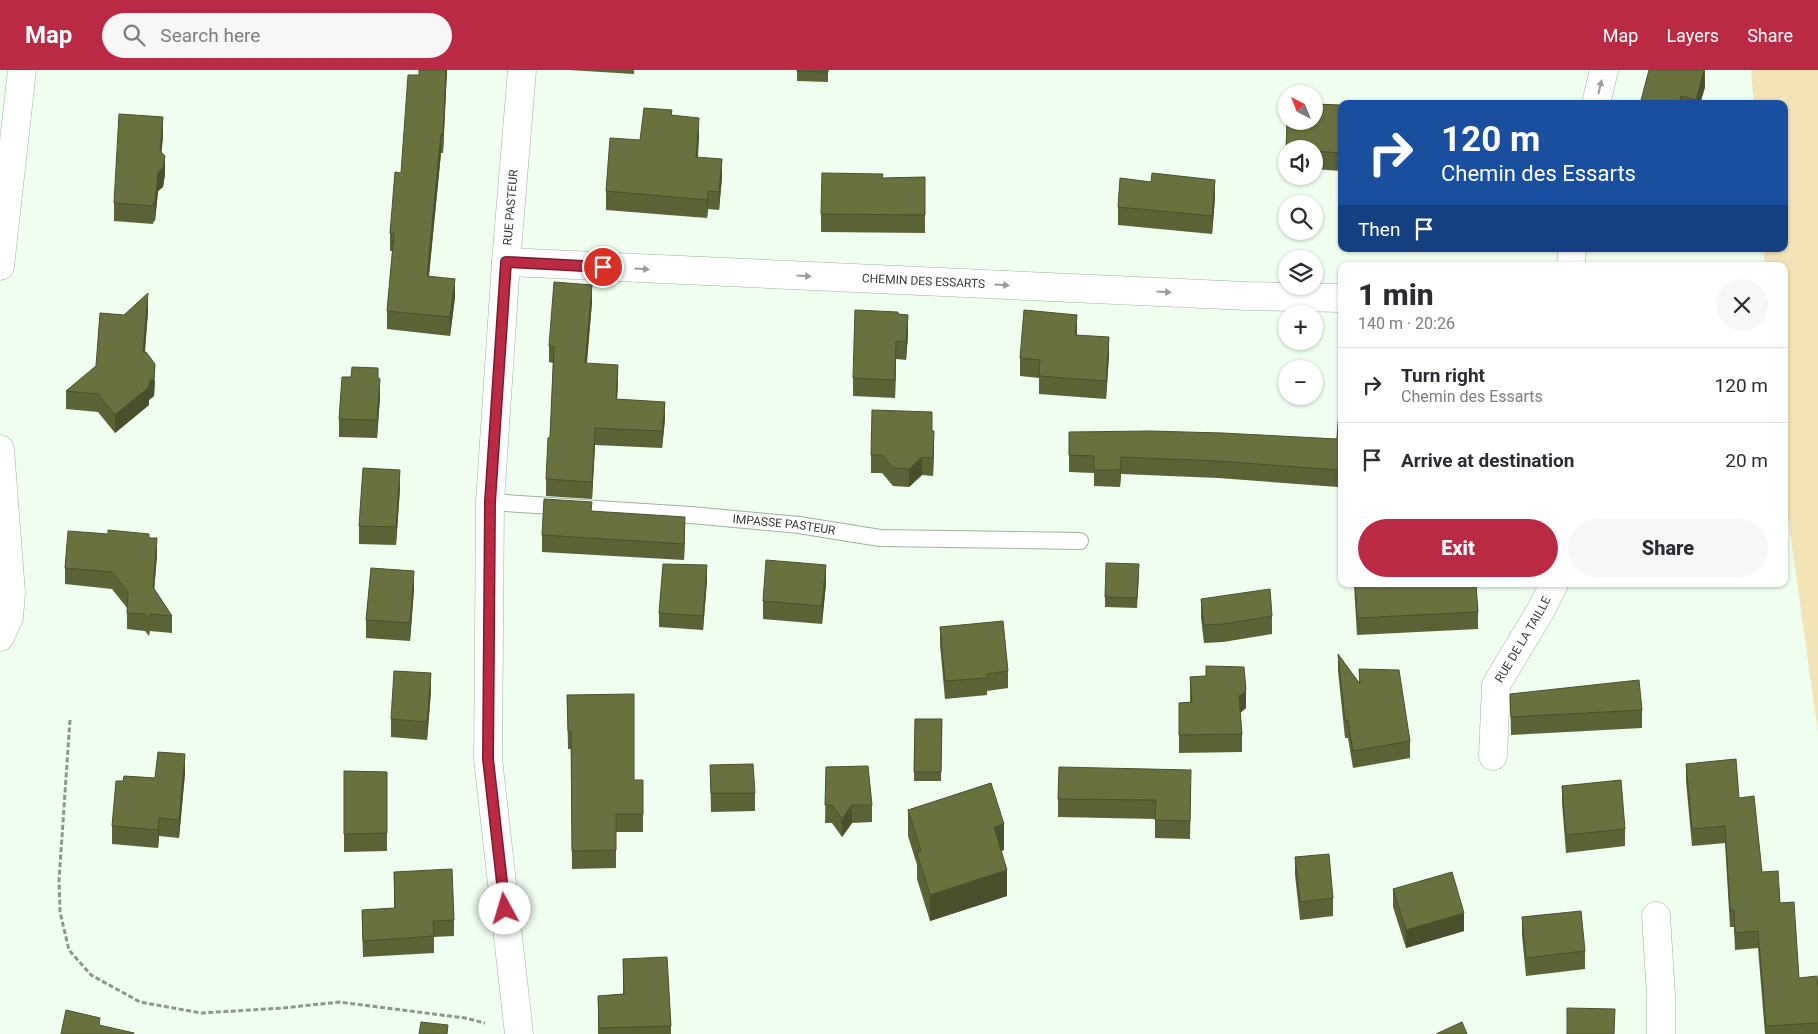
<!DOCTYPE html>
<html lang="en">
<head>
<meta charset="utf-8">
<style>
  :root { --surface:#fff; --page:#f7f7f7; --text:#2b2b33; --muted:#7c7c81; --line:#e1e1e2; --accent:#bb2a44 }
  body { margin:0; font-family:Roboto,sans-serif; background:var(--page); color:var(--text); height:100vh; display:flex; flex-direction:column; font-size:19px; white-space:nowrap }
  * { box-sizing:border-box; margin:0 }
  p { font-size:16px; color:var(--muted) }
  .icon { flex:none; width:28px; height:28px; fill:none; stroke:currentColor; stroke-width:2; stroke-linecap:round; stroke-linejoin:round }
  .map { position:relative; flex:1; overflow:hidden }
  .panel { position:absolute; left:1338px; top:192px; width:450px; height:325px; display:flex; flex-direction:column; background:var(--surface); border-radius:10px; box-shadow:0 1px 4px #0004 }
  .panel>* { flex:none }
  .hud { position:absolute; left:1338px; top:30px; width:450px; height:152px; border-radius:10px; box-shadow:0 1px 4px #0004; background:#1a4fa0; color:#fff; overflow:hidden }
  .needle { width:32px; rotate:318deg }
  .fabs { position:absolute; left:1278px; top:15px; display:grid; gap:10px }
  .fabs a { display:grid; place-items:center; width:45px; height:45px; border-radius:50%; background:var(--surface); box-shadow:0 1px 4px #0004; font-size:25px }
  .pin { position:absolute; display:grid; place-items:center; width:42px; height:42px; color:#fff; margin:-21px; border:2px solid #fff; border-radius:50%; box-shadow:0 1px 5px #0007 }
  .me { position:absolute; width:55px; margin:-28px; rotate:354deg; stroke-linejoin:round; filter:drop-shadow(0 0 4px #0008) }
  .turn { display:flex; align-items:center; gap:18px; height:105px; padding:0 20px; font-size:22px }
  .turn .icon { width:65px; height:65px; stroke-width:2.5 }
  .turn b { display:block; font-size:35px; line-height:42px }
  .then { display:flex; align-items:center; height:48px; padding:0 20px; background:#0003; gap:10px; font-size:19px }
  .round { display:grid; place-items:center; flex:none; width:52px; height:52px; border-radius:26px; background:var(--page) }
  .headline { display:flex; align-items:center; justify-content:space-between; height:85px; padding:0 20px }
  h1 { font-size:30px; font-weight:800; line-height:38px }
  .cta { display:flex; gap:10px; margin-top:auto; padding:10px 20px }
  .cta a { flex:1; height:58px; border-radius:30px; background:var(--accent); color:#fff; font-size:20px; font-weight:800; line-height:58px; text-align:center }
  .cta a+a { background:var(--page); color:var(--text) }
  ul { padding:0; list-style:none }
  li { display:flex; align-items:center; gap:15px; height:75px; padding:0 20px; border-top:1px solid var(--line) }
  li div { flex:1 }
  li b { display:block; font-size:19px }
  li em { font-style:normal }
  header { display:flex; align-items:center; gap:30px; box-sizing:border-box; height:70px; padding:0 25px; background:var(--accent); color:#fff }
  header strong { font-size:24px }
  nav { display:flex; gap:28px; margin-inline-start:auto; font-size:18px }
  .search { width:350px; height:45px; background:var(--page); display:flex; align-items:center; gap:12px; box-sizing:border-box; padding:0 18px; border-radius:28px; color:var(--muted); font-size:19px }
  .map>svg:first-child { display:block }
  .green { fill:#f3e4b7 }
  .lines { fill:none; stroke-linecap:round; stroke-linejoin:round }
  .service-casing { stroke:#9cb39a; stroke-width:18 }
  .minor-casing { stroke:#9cb39a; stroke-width:29 }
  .path { stroke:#8b978a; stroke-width:3; stroke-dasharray:5 2.5; stroke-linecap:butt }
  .service { stroke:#fff; stroke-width:16 }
  .minor { stroke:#fff; stroke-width:28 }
  .wall { fill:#5a6236 }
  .shaded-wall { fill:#4a502c }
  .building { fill:#69723f; stroke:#4a502c }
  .oneway { fill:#999e98 }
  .route-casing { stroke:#7a1b2c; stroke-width:12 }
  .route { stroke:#bb2a44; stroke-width:9 }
  .labels { text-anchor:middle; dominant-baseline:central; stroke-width:5; stroke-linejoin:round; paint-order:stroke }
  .street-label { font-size:12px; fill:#333c32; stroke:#fff }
</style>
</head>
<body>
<header>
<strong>Map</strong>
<div class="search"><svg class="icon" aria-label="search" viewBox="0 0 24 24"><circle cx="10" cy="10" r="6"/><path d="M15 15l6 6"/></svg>Search here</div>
<nav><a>Map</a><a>Layers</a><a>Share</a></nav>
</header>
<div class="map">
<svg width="1818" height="964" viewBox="0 0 1818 964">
  <rect width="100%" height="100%" fill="#effeee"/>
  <polygon class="green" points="1751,0 1818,0 1818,663 1784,419 1784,196 1765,196 1764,179 1784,179 1784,34 1754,34"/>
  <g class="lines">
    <defs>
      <g id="service">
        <path id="s1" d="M 490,432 L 691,445 L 799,455 L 880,468 L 1080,471"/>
      </g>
      <g id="minor">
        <polyline points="1596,34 1604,0"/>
        <path id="s2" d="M 506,192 L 1247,226 L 1341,228"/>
        <polyline points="0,196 22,0"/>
        <polyline points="1571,196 1572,179"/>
        <polyline points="0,379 11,523 9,547 0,567"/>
        <path id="s3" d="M 1493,686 L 1496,615 L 1541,540 L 1554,514"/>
        <polyline points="1656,846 1661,926 1661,964"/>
        <path id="s4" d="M 519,964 L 488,689 L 490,432 L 506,192 L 522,0"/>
      </g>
    </defs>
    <use href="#service" class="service-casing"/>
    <use href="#minor" class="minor-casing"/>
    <polyline class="path" points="70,650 59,810 60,842 69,880 91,905 140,932 201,943 283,938 339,932 465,948 485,953"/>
    <use href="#service" class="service"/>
    <use href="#minor" class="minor"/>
  </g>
  <g class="wall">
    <polygon points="419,0 447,0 443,83 441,83 429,206 455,227 450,266 387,259 387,241 393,181 390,181 390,163 419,5"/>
    <polygon points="569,0 634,0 634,4"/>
    <polygon points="797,0 828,0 828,12 797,11"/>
    <polygon points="1705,0 1705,17 1700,34 1640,34"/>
    <polygon points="1341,35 1341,101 1314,99 1314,79 1286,79 1286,96 1286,79"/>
    <polygon points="672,45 699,66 698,87 722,107 719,140 708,139 707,148 606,140 606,121 640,70"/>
    <polygon points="163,66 161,82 165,104 163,117 158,121 155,151 154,151 153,154 114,151 114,133"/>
    <polygon points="925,107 925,163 821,162 821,144 883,108"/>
    <polygon points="1215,128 1212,164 1118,155 1118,137"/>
    <polygon points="592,232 587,293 618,312 617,329 665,349 662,378 595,375 592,429 546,426 546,409 550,367 553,293 549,292 549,276"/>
    <polygon points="148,241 145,282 155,312 154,326 149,330 149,335 115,363 98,342 66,339 66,321 96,296 124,245"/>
    <polygon points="898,244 908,264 906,290 896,289 895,328 853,326 853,308"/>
    <polygon points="1077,265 1109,285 1106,329 1039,324 1039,308 1020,306 1020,288"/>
    <polygon points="378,309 380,327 377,368 339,367 339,349"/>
    <polygon points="1341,311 1341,398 1340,398 1338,417 1218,408 1121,404 1120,417 1094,416 1094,403 1069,402 1069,362 1337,369"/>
    <polygon points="932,361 934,379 933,406 922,405 909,417 893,416 882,403 871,403 871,385"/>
    <polygon points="400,418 396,475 359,474 359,456"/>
    <polygon points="592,441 685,463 684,490 542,482 542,465"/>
    <polygon points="149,468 157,485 154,519 172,546 172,563 150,561 149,566 145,561 127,559 127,538 112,519 65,514 65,498"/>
    <polygon points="1139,504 1137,538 1105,537 1105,527"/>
    <polygon points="707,510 703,560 659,557 659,543"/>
    <polygon points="826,513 822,554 763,549 763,531"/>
    <polygon points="1354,514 1476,514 1478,542 1478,559 1357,565"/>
    <polygon points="414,519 410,571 366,568 366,550"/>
    <polygon points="1201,529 1272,546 1272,564 1223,572 1204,573 1201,548"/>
    <polygon points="940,557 1008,601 1008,618 987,621 987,625 945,629 940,575"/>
    <polygon points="1338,584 1359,613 1359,599 1410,671 1410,688 1353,698 1348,668 1345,668 1338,601"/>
    <polygon points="1206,596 1246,638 1240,643 1242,664 1242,682 1179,683 1179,633 1190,632 1190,607 1206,606"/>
    <polygon points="431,621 427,670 391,667 391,649"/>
    <polygon points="1510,624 1642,640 1642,658 1511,665"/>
    <polygon points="567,625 634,710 643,710 643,762 616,762 616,798 572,799 571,679 568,679"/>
    <polygon points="915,649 942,649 941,711 914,711"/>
    <polygon points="1686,694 1739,728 1762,802 1780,833 1799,908 1818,920 1818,964 1765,964 1758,878 1735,880 1734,857 1730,857 1725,773 1692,776 1686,711"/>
    <polygon points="710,695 755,723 755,741 711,742"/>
    <polygon points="826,697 872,735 872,752 852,753 842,767 832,753 825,753"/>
    <polygon points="344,701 387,702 387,781 344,782"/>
    <polygon points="185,703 179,768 159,766 158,778 112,774 112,756 123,711 155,708"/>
    <polygon points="1562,716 1625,759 1625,776 1566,783 1562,733"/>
    <polygon points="1191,718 1190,769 1155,768 1155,749 1058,747 1058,729"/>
    <polygon points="908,740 1004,780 1001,781 1007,826 930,851 917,809 917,795 908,766"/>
    <polygon points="1295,787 1333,828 1333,846 1300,850 1295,805"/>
    <polygon points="394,802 454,850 454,866 434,867 434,883 363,887 362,856 362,840 394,838"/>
    <polygon points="1393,819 1464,861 1406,878 1393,837"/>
    <polygon points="1522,847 1585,881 1585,899 1526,906 1522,865"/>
    <polygon points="623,889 671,956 671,964 598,964 598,926 623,924"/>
  </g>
  <g class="shaded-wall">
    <polygon points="446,0 447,0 443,83 443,64"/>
    <polygon points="1704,0 1705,17 1700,34 1696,34 1696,30"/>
    <polygon points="163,47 163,66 160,99 160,81"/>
    <polygon points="699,48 699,66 696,105 696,87"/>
    <polygon points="441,64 441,83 427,224 427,206"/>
    <polygon points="165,86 165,104 163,117 158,121 155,151 155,133 158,103"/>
    <polygon points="722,89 722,107 719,140 719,122"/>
    <polygon points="1215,110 1215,128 1212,164 1212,146"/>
    <polygon points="708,121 708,139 707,148 707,130"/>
    <polygon points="455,209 455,227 450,266 450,247"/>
    <polygon points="592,215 592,232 585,310 585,293"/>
    <polygon points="148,223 148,241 143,300 143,282"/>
    <polygon points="908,245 908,264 906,290 906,272"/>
    <polygon points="1077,245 1077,263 1075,283 1075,265"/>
    <polygon points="1109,267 1109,285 1106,329 1106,311"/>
    <polygon points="896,271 896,289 895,328 895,310"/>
    <polygon points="155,294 154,326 149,330 149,335 115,363 115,345 149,312"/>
    <polygon points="618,295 618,312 616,346 616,329"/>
    <polygon points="380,309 380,327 377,368 377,350"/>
    <polygon points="665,332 665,349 662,378 662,361"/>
    <polygon points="595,358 595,375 592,429 592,412"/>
    <polygon points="934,361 934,379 933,406 933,388"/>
    <polygon points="1340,381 1340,398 1338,417 1338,400"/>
    <polygon points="922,387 922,405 909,417 909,399"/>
    <polygon points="1121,387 1121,404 1120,417 1120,400"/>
    <polygon points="400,400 400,418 396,475 396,457"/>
    <polygon points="685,447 685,463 684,490 684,474"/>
    <polygon points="157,468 157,485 153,534 153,517"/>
    <polygon points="707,495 707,510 703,560 703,546"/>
    <polygon points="826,495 826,513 822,554 822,536"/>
    <polygon points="414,501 414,519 410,571 410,553"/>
    <polygon points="431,603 431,621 427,670 427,652"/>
    <polygon points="1246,620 1246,638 1239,644 1239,626"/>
    <polygon points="185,684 185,703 179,768 179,750"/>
    <polygon points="852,735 852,753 842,767 842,749"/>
    <polygon points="159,748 159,766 158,778 158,760"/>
    <polygon points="1004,754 1004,780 994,783 994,757"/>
    <polygon points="1007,800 1007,826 930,851 930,825"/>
    <polygon points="1464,843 1464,861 1406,878 1406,860"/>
  </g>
  <g class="building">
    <polygon points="419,0 446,0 443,64 441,64 427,206 455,209 450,247 387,241 394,163 390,163 395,102 401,103 408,5 419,5"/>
    <polygon points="797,0 828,0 828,2 797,1"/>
    <polygon points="1649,0 1704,0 1696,30 1681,26 1679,34 1640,34"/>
    <polygon points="1314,34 1341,35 1341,83 1314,81 1314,79 1286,79 1287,51 1314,51"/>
    <polygon points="644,38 672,40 671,45 699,48 696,87 722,89 719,122 708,121 707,130 606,121 610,68 640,70"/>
    <polygon points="119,44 163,47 160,81 165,86 163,98 158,103 155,133 154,132 153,136 114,133"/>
    <polygon points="822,103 883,104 882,108 925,107 925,145 821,144"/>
    <polygon points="1152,103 1215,110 1212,146 1118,137 1120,108 1151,112"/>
    <polygon points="554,212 592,215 585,293 618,295 616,329 665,332 662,361 595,358 592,412 546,409 548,368 550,367 554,276 549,276"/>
    <polygon points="148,223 143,282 146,282 155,294 154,308 149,312 149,317 115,345 98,324 66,321 96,296 100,243 124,245"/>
    <polygon points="855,240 898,242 898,244 908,245 906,272 896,271 895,310 853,308"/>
    <polygon points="1024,240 1077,245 1075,265 1109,267 1106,311 1039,306 1040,290 1020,288"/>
    <polygon points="352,297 378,298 378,308 380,309 377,350 339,349 342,307 351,307"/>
    <polygon points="1341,311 1341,381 1340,381 1338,400 1218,391 1121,387 1120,400 1094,400 1094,386 1069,385 1069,362 1150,361 1222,363 1337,369"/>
    <polygon points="872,340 932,342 932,361 934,361 933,388 922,387 909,399 893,398 882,385 871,385"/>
    <polygon points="363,398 400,400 396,457 359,456"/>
    <polygon points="544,429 592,432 591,441 685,447 684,474 542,465"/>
    <polygon points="108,460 149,464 149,468 157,468 153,517 172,546 150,544 149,549 145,544 127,543 128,522 112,502 65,498 68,461 108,464"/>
    <polygon points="766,490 826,495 822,536 763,531"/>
    <polygon points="1106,493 1139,494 1137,528 1105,527"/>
    <polygon points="663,494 707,495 703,546 659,543"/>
    <polygon points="371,498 414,501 410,553 366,550"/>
    <polygon points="1355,514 1476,514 1478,542 1357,548"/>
    <polygon points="1270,519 1272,546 1223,554 1204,555 1201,529"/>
    <polygon points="1003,551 1008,601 987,604 987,608 945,611 940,557"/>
    <polygon points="1338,584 1360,614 1359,599 1399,600 1410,671 1353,681 1348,650 1345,651"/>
    <polygon points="1206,596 1244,597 1246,620 1239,626 1242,664 1179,665 1179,633 1192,632 1190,607 1206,606"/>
    <polygon points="394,601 431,603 427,652 391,649"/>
    <polygon points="1639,610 1642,640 1511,647 1510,624"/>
    <polygon points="634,624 634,710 643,710 643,744 616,744 616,780 572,781 571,661 568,661 567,625"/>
    <polygon points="915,649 942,649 941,702 914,702"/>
    <polygon points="158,682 185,684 179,750 159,748 158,760 112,756 116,711 123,711 124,706 155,708"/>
    <polygon points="1736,689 1739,728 1754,726 1762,802 1778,801 1780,833 1794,832 1799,908 1817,906 1818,920 1818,953 1766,956 1758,861 1735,863 1734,840 1730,840 1725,756 1692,759 1686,694"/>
    <polygon points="753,694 755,723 711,723 710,695"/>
    <polygon points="868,696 872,735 852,735 842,749 832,735 825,735 826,697"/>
    <polygon points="1059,697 1191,700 1190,751 1155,750 1156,730 1058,729"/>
    <polygon points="344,701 387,702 387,763 344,764"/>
    <polygon points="1621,710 1625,759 1566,765 1562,716"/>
    <polygon points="991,713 1004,754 994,757 1007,800 930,825 917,783 921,781 908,740"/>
    <polygon points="1329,784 1333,828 1300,832 1295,787"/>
    <polygon points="452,799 454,850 433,851 434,866 363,871 362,840 395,838 394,802"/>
    <polygon points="1452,802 1464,843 1406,860 1393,819"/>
    <polygon points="1581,841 1585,881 1526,888 1522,847"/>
    <polygon points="667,887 671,956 599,958 598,926 624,924 623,889"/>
    <polygon points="1567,938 1615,939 1614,964 1567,964"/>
    <polygon points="66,940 100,948 99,955 134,963 134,964 61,964"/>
    <polygon points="421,952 448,955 447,964 419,964"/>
    <polygon points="1462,952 1467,964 1436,964"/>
  </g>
  <defs><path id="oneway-solid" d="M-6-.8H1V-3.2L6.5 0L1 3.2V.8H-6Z" transform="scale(1.25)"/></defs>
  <g class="oneway">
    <use href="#oneway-solid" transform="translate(1600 17) rotate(-77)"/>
    <use href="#oneway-solid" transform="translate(642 199) rotate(3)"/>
    <use href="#oneway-solid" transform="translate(804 206) rotate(3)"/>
    <use href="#oneway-solid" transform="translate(1002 215) rotate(3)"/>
    <use href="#oneway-solid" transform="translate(1164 222) rotate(3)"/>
  </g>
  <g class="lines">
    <defs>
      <polyline id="route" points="505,839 488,689 490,432 506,192 603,197"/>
    </defs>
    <use href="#route" class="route-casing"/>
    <use href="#route" class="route"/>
  </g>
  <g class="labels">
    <g class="street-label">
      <text stroke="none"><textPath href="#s4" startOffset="829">RUE PASTEUR</textPath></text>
      <text stroke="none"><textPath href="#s2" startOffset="418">CHEMIN DES ESSARTS</textPath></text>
      <text stroke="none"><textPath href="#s1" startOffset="295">IMPASSE PASTEUR</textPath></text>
      <text stroke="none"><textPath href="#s3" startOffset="124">RUE DE LA TAILLE</textPath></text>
    </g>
  </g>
</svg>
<div class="fabs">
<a><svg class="needle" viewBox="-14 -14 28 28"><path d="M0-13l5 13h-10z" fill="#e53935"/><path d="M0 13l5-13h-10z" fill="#7c7c81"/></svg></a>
<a><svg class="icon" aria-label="sound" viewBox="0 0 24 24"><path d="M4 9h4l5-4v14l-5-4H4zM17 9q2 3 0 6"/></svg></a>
<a><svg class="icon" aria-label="search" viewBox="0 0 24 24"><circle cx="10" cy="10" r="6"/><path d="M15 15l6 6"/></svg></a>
<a><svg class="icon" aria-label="layers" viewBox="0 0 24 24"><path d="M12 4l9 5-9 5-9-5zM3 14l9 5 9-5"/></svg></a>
<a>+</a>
<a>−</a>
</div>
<div class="pin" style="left:603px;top:197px;background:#d93025"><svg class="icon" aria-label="arrive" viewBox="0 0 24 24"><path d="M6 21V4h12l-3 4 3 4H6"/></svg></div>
<svg class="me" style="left:505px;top:839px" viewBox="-20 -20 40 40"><circle r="19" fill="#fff"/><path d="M0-13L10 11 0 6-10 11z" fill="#bb2a44"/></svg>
<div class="hud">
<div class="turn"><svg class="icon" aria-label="right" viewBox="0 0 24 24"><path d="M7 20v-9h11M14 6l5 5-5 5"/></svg><div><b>120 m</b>Chemin des Essarts</div></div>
<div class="then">Then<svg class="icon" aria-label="arrive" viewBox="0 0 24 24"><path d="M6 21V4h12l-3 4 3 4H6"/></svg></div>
</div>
<section class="panel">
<div class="headline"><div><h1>1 min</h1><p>140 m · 20:26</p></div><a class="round"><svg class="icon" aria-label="close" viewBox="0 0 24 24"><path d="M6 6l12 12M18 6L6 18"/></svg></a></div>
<ul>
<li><svg class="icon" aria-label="right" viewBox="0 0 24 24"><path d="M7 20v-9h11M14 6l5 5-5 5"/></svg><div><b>Turn right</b><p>Chemin des Essarts</p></div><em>120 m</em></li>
<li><svg class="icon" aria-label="arrive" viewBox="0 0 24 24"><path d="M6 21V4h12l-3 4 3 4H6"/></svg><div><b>Arrive at destination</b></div><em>20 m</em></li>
</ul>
<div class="cta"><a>Exit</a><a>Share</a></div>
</section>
</div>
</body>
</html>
